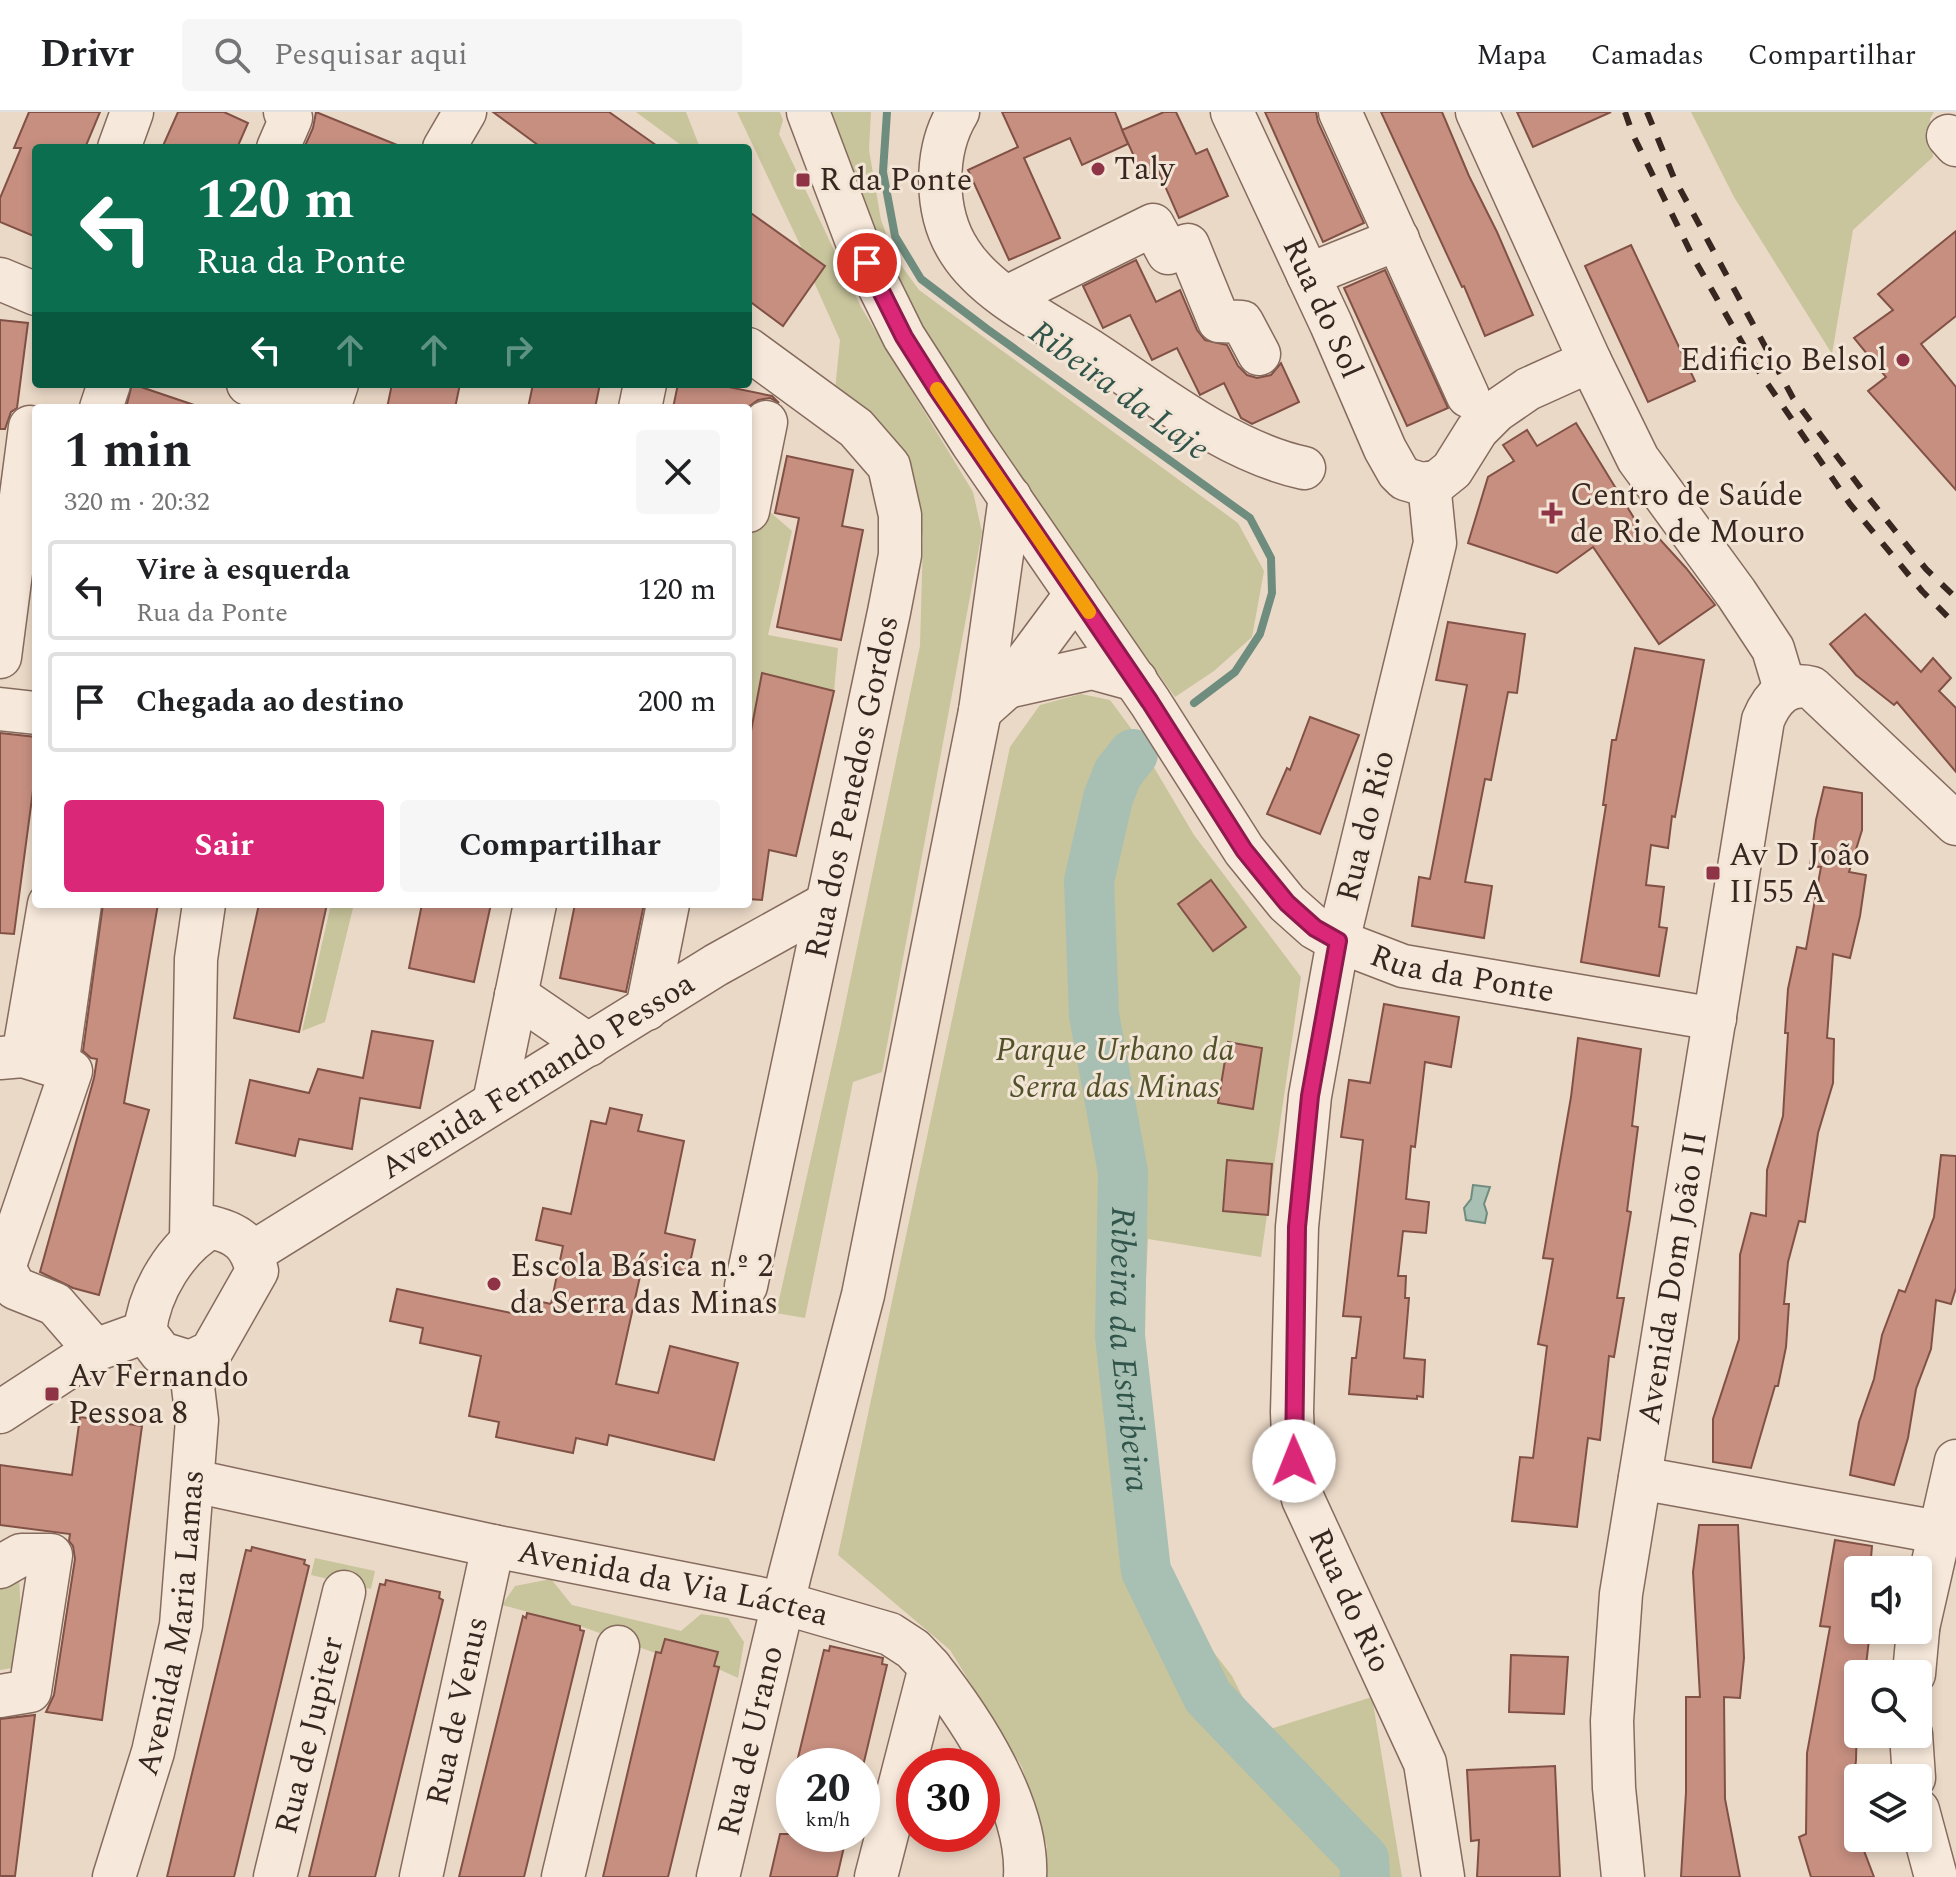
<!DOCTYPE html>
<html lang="pt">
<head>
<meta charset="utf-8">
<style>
  :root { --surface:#fff; --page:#f6f6f6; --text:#202124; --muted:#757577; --line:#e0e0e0; --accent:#db2777 }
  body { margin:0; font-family:Spectral,serif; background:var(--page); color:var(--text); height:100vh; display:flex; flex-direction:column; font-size:30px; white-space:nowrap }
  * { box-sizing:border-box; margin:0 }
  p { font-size:26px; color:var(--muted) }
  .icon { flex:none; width:44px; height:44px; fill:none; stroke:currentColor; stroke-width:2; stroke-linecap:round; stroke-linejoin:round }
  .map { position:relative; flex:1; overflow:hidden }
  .panel { position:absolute; left:32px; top:292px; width:720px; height:504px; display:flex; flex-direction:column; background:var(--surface); border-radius:8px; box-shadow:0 4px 12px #0003 }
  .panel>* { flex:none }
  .banner { position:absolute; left:32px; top:32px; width:720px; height:244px; border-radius:8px; box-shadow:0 4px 12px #0003; background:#0b6e4f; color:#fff; overflow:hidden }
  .buttons { position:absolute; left:1844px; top:1444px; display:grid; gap:16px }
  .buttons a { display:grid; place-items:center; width:88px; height:88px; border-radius:8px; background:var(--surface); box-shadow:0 4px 12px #0003; font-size:40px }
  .speed { position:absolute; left:776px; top:1636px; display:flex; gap:16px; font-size:40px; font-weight:700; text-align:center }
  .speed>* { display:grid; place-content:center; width:104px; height:104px; border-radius:50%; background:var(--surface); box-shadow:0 4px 12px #0003; line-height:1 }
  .speed small { font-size:20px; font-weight:400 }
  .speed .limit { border:12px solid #d22; background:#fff; color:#111 }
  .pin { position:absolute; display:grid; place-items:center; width:68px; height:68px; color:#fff; margin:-34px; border:4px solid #fff; border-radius:50%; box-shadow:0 2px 8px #0007 }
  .me { position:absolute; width:88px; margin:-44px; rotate:359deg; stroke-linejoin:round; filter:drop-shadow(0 0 6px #0008) }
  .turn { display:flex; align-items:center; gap:28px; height:168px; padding:0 32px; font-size:36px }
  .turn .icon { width:104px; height:104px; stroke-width:2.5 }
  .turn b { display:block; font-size:56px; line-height:68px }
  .lanes { display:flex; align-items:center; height:76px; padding:0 32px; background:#0003; justify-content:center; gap:40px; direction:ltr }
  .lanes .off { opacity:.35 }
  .round { display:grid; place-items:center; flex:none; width:84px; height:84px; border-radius:8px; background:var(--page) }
  .summary { display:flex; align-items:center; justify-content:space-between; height:136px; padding:0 32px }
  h1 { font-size:48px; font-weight:700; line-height:60px }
  .button { display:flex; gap:16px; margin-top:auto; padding:16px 32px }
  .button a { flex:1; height:92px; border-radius:8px; background:var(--accent); color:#fff; font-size:32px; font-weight:700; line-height:92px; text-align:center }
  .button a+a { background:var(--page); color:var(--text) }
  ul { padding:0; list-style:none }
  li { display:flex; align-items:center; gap:24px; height:100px; margin:0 16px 12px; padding:0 16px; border:4px solid var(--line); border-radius:8px }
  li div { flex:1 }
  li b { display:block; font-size:30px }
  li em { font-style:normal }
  header { display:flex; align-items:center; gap:48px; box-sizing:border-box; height:112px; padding:0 40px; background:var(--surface); border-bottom:2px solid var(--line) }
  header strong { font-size:38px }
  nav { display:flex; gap:44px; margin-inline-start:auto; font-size:28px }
  .search { width:560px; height:72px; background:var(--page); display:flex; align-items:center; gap:20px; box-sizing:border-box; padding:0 28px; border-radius:8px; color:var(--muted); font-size:30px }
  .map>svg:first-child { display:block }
  .green { fill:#c8c49c }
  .water { fill:#a8bfb3; stroke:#6f8d7f; stroke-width:2 }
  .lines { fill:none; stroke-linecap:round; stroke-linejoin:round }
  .stream { stroke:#6f8d7f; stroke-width:8 }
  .river { stroke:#a8bfb3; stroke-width:50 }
  .building { fill:#c68f80; stroke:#825146; stroke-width:2 }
  .minor-casing { stroke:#856b5e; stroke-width:45 }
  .minor { stroke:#f6e8da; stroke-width:42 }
  .rail { stroke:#372720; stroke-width:6; stroke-dasharray:14 14; stroke-linecap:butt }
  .route-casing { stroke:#8e194d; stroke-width:20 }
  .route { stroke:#db2777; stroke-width:14 }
  .slow { stroke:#f59e0b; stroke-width:14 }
  .poi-dot { fill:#8f3347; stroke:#f3e5d6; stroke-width:3 }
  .labels { text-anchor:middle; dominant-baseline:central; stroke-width:6; stroke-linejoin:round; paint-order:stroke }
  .poi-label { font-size:32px; fill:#372720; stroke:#f3e5d6; text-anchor:start }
  .street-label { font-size:32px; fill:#372720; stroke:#f3e5d6 }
  .park-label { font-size:32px; font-style:italic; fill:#505129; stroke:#f3e5d6 }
  .water-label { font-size:34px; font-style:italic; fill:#31554b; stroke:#f3e5d6 }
</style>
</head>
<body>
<header>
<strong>Drivr</strong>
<div class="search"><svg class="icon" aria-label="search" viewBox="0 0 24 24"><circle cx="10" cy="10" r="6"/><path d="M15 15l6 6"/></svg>Pesquisar aqui</div>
<nav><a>Mapa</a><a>Camadas</a><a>Compartilhar</a></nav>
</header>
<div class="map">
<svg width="1956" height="1765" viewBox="0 0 1956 1765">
  <rect width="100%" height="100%" fill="#ebd9c7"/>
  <g class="green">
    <polygon points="636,0 686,0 700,36 685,36"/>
    <polygon points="737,0 780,0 783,8 779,22 861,195 973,380 982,420 882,960 853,970 805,1206 776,1201 840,917 920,534 923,426 916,381 835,278 840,228 814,170 825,154 803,139"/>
    <polygon points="827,0 871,0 869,38 881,108 895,145 919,178 1238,411 1264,459 1252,525 1214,559 1175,585 1017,367 895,181"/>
    <polygon points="1691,0 1934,0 1930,7 1933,45 1853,118 1832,242 1734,85"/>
    <polygon points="765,339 783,343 770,400 792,419 768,523 838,536 834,579 762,562 748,635 748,443"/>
    <polygon points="1081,582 1110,588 1130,615 1194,723 1301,865 1261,1145 1148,1127 1139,1305 1162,1473 1232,1564 1260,1620 1372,1585 1402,1765 1043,1765 1047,1735 1022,1655 950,1538 838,1443 1010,635 1040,593"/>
    <polygon points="331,792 354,792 325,910 302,919"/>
    <polygon points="315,1446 375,1459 371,1477 311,1463"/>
    <polygon points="19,1463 23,1554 0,1558 0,1476"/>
    <polygon points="551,1467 572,1493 681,1519 701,1502 728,1506 744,1530 738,1566 714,1555 717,1540 665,1527 661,1543 580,1514 502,1493 515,1474"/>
  </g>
  <polygon class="water" points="1473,1073 1490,1075 1484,1092 1487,1101 1485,1111 1466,1108 1464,1096 1471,1087"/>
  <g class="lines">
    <polyline class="stream" points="887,0 883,60 895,124 921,167 987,217 1250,406 1271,446 1272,481 1260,522 1235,560 1194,591"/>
    <path class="river" id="s1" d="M 1133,642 L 1118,661 L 1108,686 L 1089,769 L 1094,903 L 1123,1060 L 1120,1224 L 1146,1459 L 1208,1585 L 1364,1747 L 1365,1765"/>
  </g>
  <g class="building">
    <polygon points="29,0 100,0 85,36 36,36 36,125 0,110 0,86 21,36 14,36"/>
    <polygon points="178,0 224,0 248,11 237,36 162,36"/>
    <polygon points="316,0 402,35 402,36 304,36 313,16"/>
    <polygon points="493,0 609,0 660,36 542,36"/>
    <polygon points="1002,0 1115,0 1128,32 1082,53 1070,26 1024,46 1060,126 1009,148 968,58 1018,35"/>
    <polygon points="1164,0 1176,0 1196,42 1207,37 1228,84 1179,106 1158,58 1143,64 1122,18"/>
    <polygon points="1265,0 1316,0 1318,10 1364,111 1323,130"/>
    <polygon points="1381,0 1442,0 1469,64 1497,120 1533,203 1485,224 1464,174 1462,175"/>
    <polygon points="1517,0 1611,0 1533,35"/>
    <polygon points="748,99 825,154 783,214 748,188"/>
    <polygon points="1956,119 1956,204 1921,232 1956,275 1956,378 1868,279 1886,265 1854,226 1893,198 1878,182"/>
    <polygon points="1631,133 1695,269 1648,290 1585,154"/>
    <polygon points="1136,148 1156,190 1180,178 1197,218 1205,228 1227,233 1238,254 1247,263 1257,266 1271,263 1281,251 1299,290 1252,312 1241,306 1224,271 1200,283 1177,236 1152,248 1130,203 1103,216 1083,174"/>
    <polygon points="1385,158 1448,296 1407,314 1344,176"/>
    <polygon points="0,208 28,211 17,296 11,300 5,317 0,317"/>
    <polygon points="132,272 194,293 193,296 126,296"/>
    <polygon points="392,272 460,272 455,296 387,296"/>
    <polygon points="533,272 600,272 595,296 528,296"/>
    <polygon points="678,272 714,272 772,284 779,291 770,286 758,288 747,296 673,296"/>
    <polygon points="1576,311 1648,429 1656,423 1686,456 1715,493 1659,532 1593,435 1557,461 1468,431 1488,365 1514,349 1503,333 1527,318 1537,334"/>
    <polygon points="787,344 853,358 842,414 863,418 841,528 777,515 799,406 775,401"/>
    <polygon points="1865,502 1921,560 1933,546 1951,566 1939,579 1956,596 1956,660 1897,590 1894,593 1856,563 1830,532"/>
    <polygon points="1448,510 1525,522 1517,581 1508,580 1491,668 1485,667 1465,770 1492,774 1484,826 1412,814 1419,765 1430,767 1467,573 1436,568"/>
    <polygon points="1635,536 1704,548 1675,705 1672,704 1668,736 1651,733 1646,773 1664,775 1659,815 1667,816 1659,864 1581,850 1606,693 1603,693 1612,628 1616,628"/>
    <polygon points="762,561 834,579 796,744 769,738 762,788 748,787 748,635"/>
    <polygon points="1310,605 1359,623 1320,722 1267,702 1287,656 1290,658"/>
    <polygon points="0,621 36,625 36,656 14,822 0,821"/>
    <polygon points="1824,675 1862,681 1862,718 1849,760 1866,763 1860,804 1850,846 1833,842 1827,926 1834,927 1833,971 1818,1021 1805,1110 1799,1109 1788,1150 1784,1192 1789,1192 1786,1235 1778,1274 1775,1274 1751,1356 1713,1350 1713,1307 1739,1227 1740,1143 1751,1101 1766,1104 1767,1058 1783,1004 1788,921 1785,921 1788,877 1797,835 1806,837 1821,755 1810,754 1816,708"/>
    <polygon points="1211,768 1246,815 1213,839 1178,792"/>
    <polygon points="103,792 158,792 124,991 149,998 99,1183 73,1176 40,1160 94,966 97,947 91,946 83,939"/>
    <polygon points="259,792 327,792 299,920 234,906"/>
    <polygon points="422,792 491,792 474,870 409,856"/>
    <polygon points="575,792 644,792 626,880 560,866"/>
    <polygon points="1384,892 1459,905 1451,955 1425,950 1415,1035 1411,1034 1406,1087 1429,1090 1426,1121 1403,1119 1398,1164 1406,1164 1405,1186 1409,1186 1404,1246 1425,1248 1423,1285 1417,1284 1417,1287 1349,1282 1352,1246 1356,1246 1361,1205 1343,1204 1363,1028 1341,1025 1349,968 1370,971"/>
    <polygon points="372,919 433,929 420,996 360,986 352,1037 299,1027 295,1044 236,1031 250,968 309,981 318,957 363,966"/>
    <polygon points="1578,926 1641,937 1632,1014 1638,1015 1627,1099 1631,1100 1617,1186 1624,1186 1614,1245 1609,1244 1600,1328 1588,1326 1577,1415 1512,1409 1520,1345 1533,1346 1547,1234 1538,1232 1553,1147 1543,1146 1571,985"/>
    <polygon points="1228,930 1262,936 1253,997 1218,991"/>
    <polygon points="610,996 642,1003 638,1019 684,1029 665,1121 695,1128 688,1160 643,1151 616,1272 658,1281 670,1234 738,1251 714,1348 609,1323 607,1333 576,1326 573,1341 496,1325 499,1310 469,1304 481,1244 420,1231 423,1216 390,1209 397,1177 521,1203 524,1186 551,1192 563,1134 536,1128 543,1096 571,1102 591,1009 606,1012"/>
    <polygon points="1941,1043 1956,1044 1956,1176 1951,1192 1936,1188 1931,1237 1916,1277 1908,1326 1894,1373 1850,1363 1859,1310 1874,1267 1882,1223 1899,1178 1905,1180 1934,1105"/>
    <polygon points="1227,1048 1272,1052 1268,1103 1223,1099"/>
    <polygon points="80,1305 142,1314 102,1608 46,1600 54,1583 75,1447 73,1434 69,1429 70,1422 0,1413 0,1353 72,1363"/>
    <polygon points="1699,1413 1738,1413 1744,1546 1740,1586 1724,1585 1725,1687 1740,1765 1681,1765 1686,1680 1686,1585 1700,1585 1693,1460"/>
    <polygon points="1835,1428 1872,1434 1870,1458 1858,1458 1858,1518 1870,1519 1865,1562 1858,1561 1856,1648 1850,1702 1874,1765 1811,1765 1799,1725 1806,1722 1807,1641 1830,1515 1820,1514"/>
    <polygon points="252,1435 305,1448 304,1452 309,1454 234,1765 167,1765 246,1438 251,1439"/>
    <polygon points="386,1468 440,1480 439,1486 443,1488 375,1765 309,1765 380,1472 385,1473"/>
    <polygon points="527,1501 580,1514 580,1518 584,1519 524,1765 459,1765 523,1504 526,1506"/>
    <polygon points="665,1527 718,1540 714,1554 719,1555 668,1765 603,1765 656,1540 661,1541"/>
    <polygon points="830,1534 883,1546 882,1552 887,1553 863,1654 796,1654 824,1538 829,1539"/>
    <polygon points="1511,1543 1568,1545 1564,1602 1509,1600"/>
    <polygon points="35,1603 15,1764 0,1764 0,1607"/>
    <polygon points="1555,1654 1560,1765 1477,1765 1479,1728 1471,1729 1467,1658"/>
    <polygon points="780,1722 847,1722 837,1765 770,1765"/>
  </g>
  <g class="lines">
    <defs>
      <g id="minor">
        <path id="s2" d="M 808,0 L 857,130 L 904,225 L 972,331 L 1150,590 L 1244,738 L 1287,791 L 1315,816 L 1338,829 L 1403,854 L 1715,907"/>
        <path d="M 958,0 C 934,39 934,101 960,140 C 986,181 1045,210 1086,236 C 1153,279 1226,339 1304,356"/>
        <path id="s3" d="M 1232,0 L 1331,212 L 1385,337 L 1398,360 L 1405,367 L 1422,372 L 1437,370 L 1452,358 L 1477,318 L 1496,299 L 1528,277 L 1590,249"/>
        <polyline points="1340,0 1468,284"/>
        <polyline points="1477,0 1590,249 1638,347 1736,481 1773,537 1785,577"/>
        <polyline points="1948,24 1956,33"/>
        <polyline points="119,36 132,0"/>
        <polyline points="278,36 291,6 285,0"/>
        <polyline points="444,36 465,0"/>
        <polyline points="1308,163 1398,127"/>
        <polyline points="0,167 36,182"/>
        <polyline points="1007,185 1153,113 1168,141 1188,133 1219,209 1242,210 1259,242"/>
        <polyline points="248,272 313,296"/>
        <polyline points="101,296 109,272"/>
        <polyline points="329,296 337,272"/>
        <polyline points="640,296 645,272"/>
        <path id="s4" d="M 1429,371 L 1435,431 L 1338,829 L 1310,984 L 1297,1115 L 1292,1300 L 1294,1349 L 1303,1387 L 1425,1651 L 1443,1765"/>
        <polyline points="748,399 766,310"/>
        <polyline points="0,545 30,315 36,317"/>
        <polyline points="1007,575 1092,556 1136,568"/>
        <polyline points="0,597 36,601"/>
        <polyline points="980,599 1007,575 1076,482"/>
        <polyline points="516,883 589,933"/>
        <polyline points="647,897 668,792"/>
        <polyline points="23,944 49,792"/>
        <polyline points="0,946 23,944 71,959 4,1156"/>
        <polyline points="57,954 80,792"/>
        <polyline points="494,990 535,792"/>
        <path d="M 211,1115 C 239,1122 250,1131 257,1159 L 211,1240 L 190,1250 L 161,1241 L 145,1220 C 149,1180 176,1135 211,1115 Z"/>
        <polyline points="191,1127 196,847 204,792"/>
        <path id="s5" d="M 252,1141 L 716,853 L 826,792"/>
        <polyline points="0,1148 15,1176 55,1192 95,1238"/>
        <path id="s6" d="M 746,1174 L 889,500 L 900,443 L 900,403 L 889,354 L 856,316 L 748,237"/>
        <polyline points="0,1300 95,1238 145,1220"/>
        <polyline points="1640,1366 1938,1420"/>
        <path id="s7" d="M 194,1369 L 493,1434 L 783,1491 L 890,1522 L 913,1537 L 930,1555 L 876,1765"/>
        <polyline points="0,1455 21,1443 51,1443 30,1579 0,1584"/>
        <polyline points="1918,1516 1956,1349"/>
        <path d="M 930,1555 C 972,1608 1029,1694 1025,1765"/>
        <polyline points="1914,1562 1918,1518"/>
        <polyline points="1911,1622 1914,1666"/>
        <polyline points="1918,1698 1936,1765"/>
        <path id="s8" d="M 114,1765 L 153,1640 L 181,1513 L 197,1308 L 190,1250"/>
        <path id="s9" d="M 275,1765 L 344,1480"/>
        <path id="s10" d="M 421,1765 L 493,1434"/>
        <polyline points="563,1765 618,1535"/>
        <path id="s11" d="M 718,1765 L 790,1462 L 863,1183 L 980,599 L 1010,385"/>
        <path id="s12" d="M 1623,1765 L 1614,1676 L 1612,1609 L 1621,1482 L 1763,608 C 1772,586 1787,569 1812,576 L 1956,712"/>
      </g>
    </defs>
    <use href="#minor" class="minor-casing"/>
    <use href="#minor" class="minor"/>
    <g class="rail">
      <polyline points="1625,0 1633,23 1693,145 1756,255 1850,392 1922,479 1956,513"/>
      <polyline points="1647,0 1674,66 1793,286 1863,379 1926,457 1956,486"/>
    </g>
  </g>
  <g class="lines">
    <defs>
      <polyline id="route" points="867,151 904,225 935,274 1150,590 1244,738 1287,791 1315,816 1338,829 1310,984 1297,1115 1294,1349"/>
    </defs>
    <use href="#route" class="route-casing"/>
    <use href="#route" class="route"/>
    <polyline class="slow" points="937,277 1089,500"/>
  </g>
  <g class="poi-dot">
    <circle cx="1098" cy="57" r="8"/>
    <rect x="795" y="60" width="16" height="16" rx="4"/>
    <circle cx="1903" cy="248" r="8"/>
    <path d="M1548 389h8v8h8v8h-8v8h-8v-8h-8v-8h8z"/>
    <rect x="1705" y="753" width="16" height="16" rx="4"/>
    <circle cx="494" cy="1172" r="8"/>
    <rect x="44" y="1274" width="16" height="16" rx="4"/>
  </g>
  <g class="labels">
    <g class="poi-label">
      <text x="1114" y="57">Taly</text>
      <text x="819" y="68">R da Ponte</text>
      <text x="1887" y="248" text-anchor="end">Edificio Belsol</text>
      <text x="1570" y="383">Centro de Saúde<tspan x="1570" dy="37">de Rio de Mouro</tspan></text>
      <text x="1729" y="743">Av D João<tspan x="1729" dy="37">II 55 A</tspan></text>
      <text x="510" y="1154">Escola Básica n.º 2<tspan x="510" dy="37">da Serra das Minas</tspan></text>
      <text x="68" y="1264">Av Fernando<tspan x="68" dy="37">Pessoa 8</tspan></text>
    </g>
    <g class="street-label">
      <text stroke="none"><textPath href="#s3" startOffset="216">Rua do Sol</textPath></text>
      <text stroke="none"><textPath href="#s6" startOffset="510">Rua dos Penedos Gordos</textPath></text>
      <text transform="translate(1366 714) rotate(-76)">Rua do Rio</text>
      <text stroke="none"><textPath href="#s2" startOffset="1122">Rua da Ponte</textPath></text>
      <text stroke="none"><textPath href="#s5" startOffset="336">Avenida Fernando Pessoa</textPath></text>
      <text stroke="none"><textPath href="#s12" startOffset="604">Avenida Dom João II</textPath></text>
      <text stroke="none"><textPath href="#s7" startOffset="490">Avenida da Via Láctea</textPath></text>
      <text stroke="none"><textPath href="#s4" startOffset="1144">Rua do Rio</textPath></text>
      <text stroke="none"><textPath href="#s8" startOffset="262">Avenida Maria Lamas</textPath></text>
      <text stroke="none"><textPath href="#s10" startOffset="170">Rua de Venus</textPath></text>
      <text stroke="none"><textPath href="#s9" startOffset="146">Rua de Jupiter</textPath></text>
      <text stroke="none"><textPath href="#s11" startOffset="140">Rua de Urano</textPath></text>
    </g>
    <g class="park-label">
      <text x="1115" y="938">Parque Urbano da<tspan x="1115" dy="37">Serra das Minas</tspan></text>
    </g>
    <g class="water-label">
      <text transform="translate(1119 279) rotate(36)">Ribeira da Laje</text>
      <text stroke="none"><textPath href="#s1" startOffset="608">Ribeira da Estribeira</textPath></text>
    </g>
  </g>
</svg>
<div class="buttons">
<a><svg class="icon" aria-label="sound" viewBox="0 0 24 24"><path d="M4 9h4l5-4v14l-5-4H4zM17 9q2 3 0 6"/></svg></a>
<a><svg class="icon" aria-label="search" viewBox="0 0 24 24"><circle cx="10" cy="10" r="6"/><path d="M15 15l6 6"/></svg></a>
<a><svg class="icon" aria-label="layers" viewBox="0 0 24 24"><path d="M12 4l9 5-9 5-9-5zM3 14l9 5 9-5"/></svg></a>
</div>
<div class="speed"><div>20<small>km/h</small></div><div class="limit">30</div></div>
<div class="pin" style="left:867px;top:151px;background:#d93025"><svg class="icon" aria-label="arrive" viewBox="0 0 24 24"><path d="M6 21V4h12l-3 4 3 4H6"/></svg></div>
<svg class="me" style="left:1294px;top:1349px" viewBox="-20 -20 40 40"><circle r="19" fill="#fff"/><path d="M0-13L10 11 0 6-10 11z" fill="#db2777"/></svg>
<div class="banner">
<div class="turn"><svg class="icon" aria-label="left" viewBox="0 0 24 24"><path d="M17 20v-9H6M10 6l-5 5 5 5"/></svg><div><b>120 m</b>Rua da Ponte</div></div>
<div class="lanes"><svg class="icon" aria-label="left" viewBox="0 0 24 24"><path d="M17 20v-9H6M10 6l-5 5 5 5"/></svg><svg class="icon off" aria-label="ahead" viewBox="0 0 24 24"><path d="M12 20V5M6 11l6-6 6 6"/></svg><svg class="icon off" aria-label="ahead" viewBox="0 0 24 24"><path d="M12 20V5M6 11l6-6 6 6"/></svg><svg class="icon off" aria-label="right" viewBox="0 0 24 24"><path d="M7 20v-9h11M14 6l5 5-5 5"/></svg></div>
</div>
<section class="panel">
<div class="summary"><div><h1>1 min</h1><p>320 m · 20:32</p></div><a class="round"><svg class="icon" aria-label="close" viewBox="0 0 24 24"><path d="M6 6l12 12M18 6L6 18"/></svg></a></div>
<ul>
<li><svg class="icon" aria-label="left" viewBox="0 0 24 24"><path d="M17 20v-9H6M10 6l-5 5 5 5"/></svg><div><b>Vire à esquerda</b><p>Rua da Ponte</p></div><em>120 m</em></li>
<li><svg class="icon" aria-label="arrive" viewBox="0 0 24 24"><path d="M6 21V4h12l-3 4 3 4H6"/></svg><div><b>Chegada ao destino</b></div><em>200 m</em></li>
</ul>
<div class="button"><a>Sair</a><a>Compartilhar</a></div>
</section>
</div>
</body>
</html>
